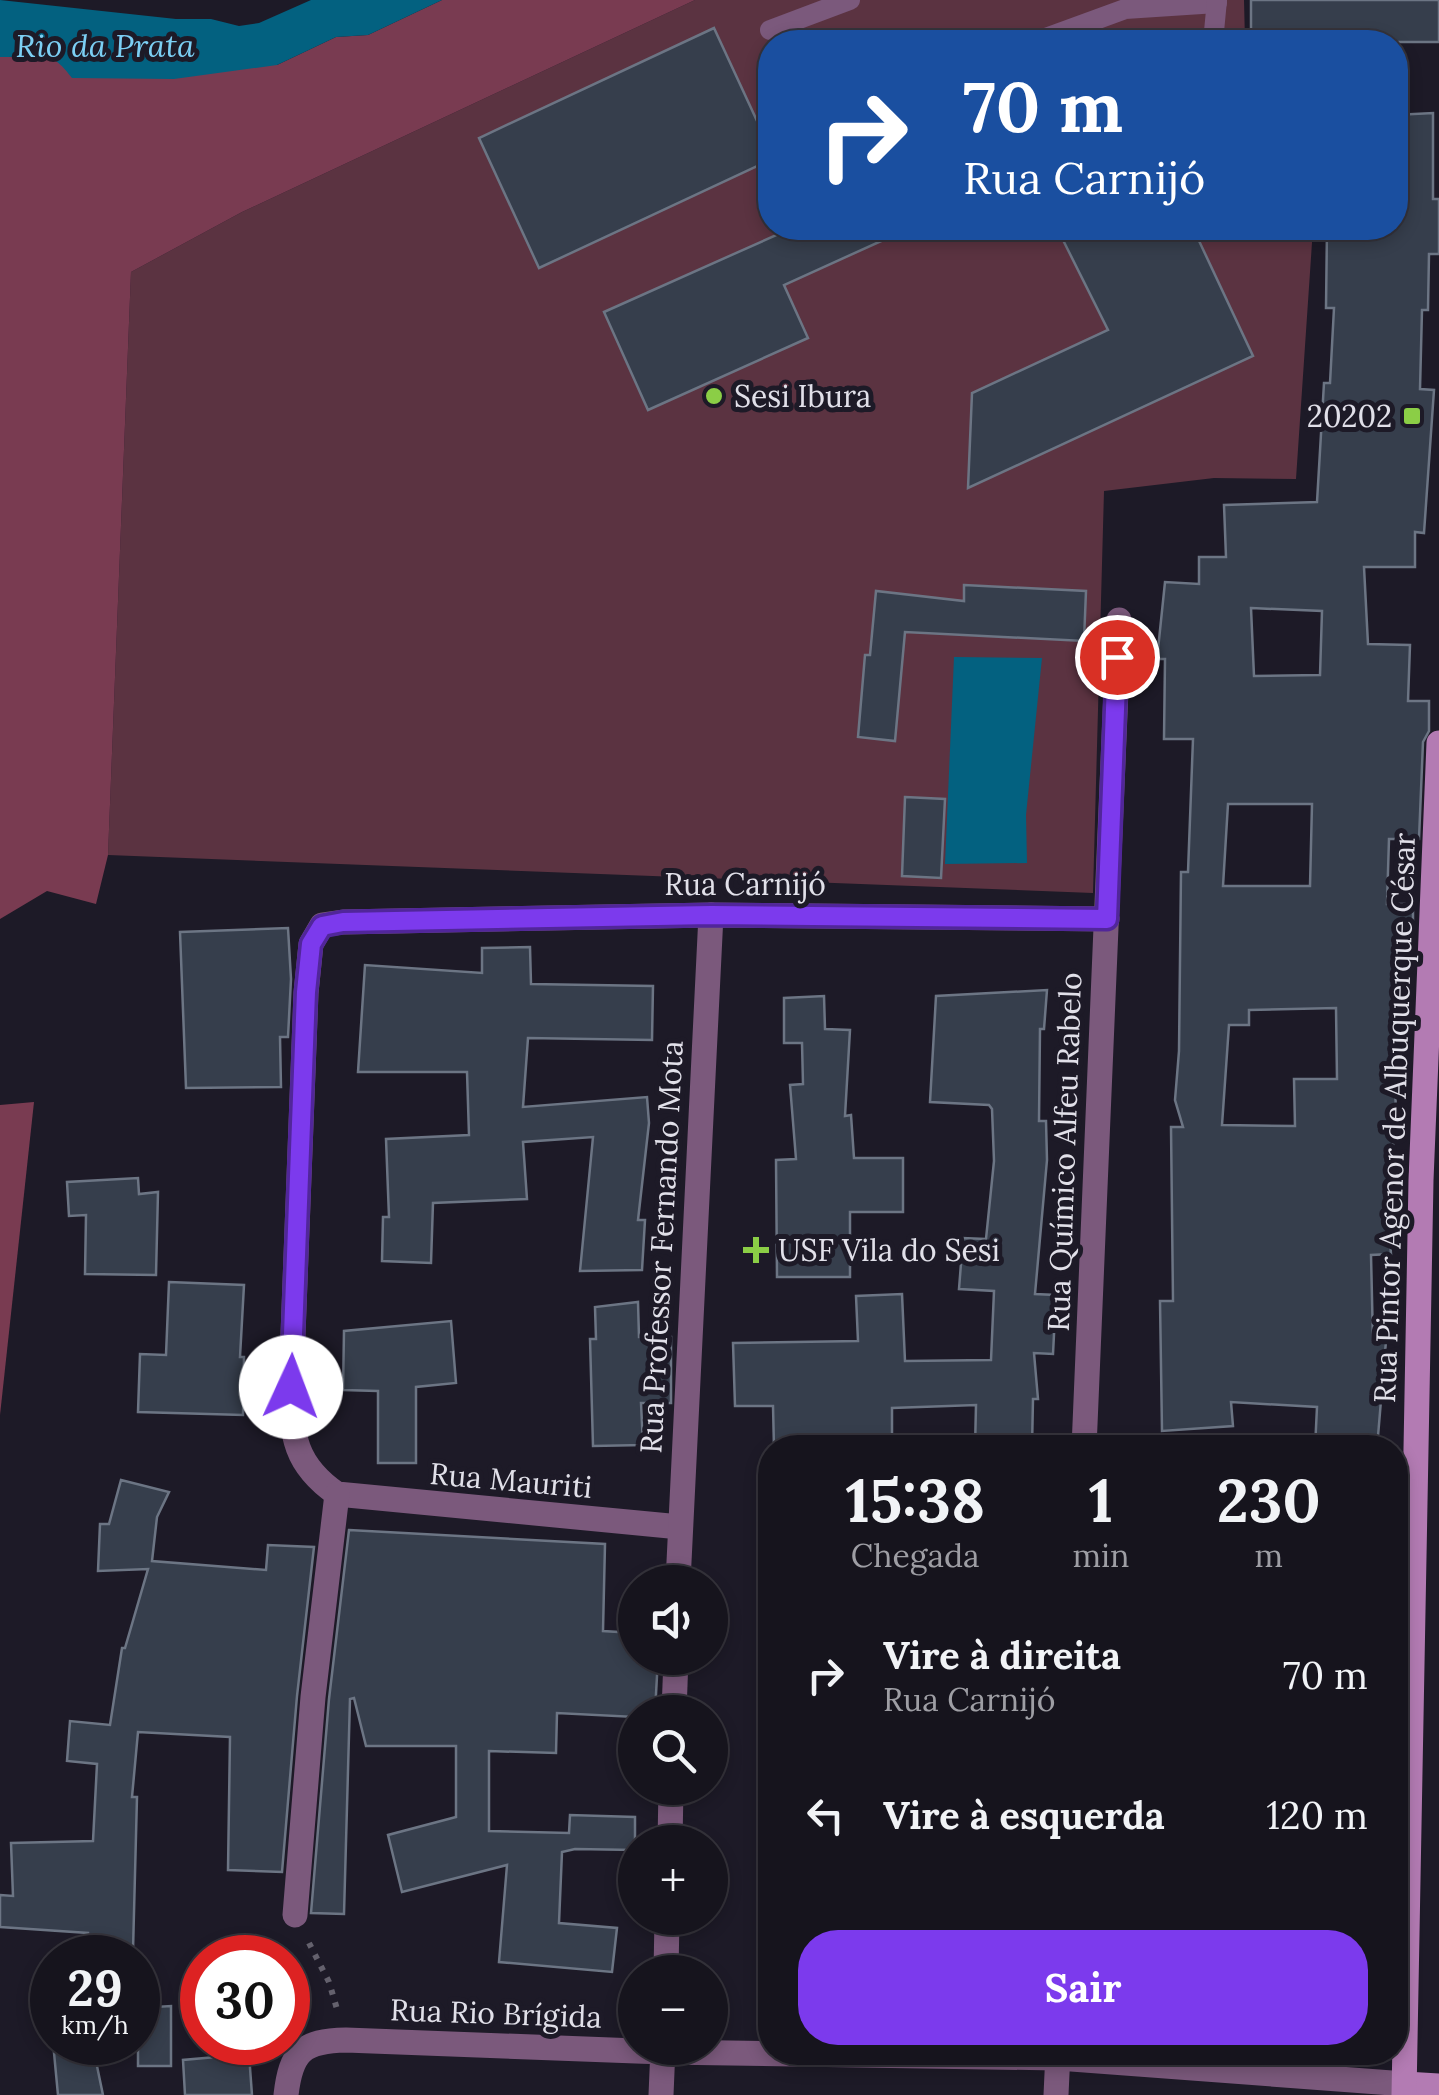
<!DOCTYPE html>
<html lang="pt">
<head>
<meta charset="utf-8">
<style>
  :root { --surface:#16141d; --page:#1f1d26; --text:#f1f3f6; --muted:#9e9ea4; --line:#35333b; --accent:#7c3aed }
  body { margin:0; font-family:Lora,serif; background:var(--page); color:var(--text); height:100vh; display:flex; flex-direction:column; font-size:38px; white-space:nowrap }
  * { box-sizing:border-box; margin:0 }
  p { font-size:32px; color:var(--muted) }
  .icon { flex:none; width:55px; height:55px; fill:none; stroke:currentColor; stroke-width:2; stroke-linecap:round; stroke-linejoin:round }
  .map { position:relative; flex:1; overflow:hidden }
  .sheet { position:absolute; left:758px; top:1435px; width:650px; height:630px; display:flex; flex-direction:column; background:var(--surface); border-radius:40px; box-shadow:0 5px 15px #0003,0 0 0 2px var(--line) }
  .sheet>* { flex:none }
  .guide { position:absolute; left:758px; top:30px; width:650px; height:210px; border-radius:40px; box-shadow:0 5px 15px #0003,0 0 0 2px var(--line); background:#1a4fa0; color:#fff; overflow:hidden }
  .tools { position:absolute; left:618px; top:1565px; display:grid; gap:20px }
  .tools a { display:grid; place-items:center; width:110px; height:110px; border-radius:50%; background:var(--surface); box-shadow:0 5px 15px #0003,0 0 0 2px var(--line); font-size:50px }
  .speed { position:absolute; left:30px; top:1935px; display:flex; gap:20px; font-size:50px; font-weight:700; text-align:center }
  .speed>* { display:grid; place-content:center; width:130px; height:130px; border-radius:50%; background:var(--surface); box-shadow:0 5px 15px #0003,0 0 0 2px var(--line); line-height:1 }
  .speed small { font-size:25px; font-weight:400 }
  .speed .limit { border:15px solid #d22; background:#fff; color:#111 }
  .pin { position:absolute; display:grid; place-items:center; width:85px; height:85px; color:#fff; margin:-42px; border:5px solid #fff; border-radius:50%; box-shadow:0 2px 10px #0007 }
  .me { position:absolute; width:110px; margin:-55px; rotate:2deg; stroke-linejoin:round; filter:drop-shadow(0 0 8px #0008) }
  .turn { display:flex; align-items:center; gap:35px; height:210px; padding:0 40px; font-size:45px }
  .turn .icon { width:130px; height:130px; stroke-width:2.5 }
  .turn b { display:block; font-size:70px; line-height:85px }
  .eta { display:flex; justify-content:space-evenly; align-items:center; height:170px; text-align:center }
  .eta b { font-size:60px; font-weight:800; line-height:70px }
  .button { display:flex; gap:20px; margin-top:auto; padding:20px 40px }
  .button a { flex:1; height:115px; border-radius:40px; background:var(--accent); color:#fff; font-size:40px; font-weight:800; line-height:115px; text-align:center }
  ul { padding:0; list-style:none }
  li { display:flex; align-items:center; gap:30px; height:140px; padding:0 40px }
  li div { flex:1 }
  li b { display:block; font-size:38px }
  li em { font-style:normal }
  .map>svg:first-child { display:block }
  .green { fill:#5b3341 }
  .forest { fill:#793b51 }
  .water { fill:#036180 }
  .building { fill:#363e4c; stroke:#6c7584; stroke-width:2.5; fill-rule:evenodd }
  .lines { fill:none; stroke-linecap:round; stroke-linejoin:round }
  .path { stroke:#64616d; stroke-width:6; stroke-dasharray:5 8; stroke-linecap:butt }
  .lane { stroke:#7b597c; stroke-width:20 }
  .street { stroke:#7b597c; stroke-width:25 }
  .secondary { stroke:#b37bb3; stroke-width:25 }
  .route-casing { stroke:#51269a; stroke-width:25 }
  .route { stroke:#7c3aed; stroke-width:18 }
  .poi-dot { fill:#8bce46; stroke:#1d1a27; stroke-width:4 }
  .labels { text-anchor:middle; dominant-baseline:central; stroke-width:10; stroke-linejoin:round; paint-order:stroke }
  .poi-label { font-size:30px; fill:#e1e0e9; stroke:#1d1a27; text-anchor:start }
  .street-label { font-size:30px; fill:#e1e0e9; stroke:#1d1a27 }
  .water-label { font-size:32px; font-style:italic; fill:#7ccff4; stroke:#1d1a27 }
</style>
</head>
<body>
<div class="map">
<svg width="1439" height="2095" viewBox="0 0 1439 2095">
  <rect width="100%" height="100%" fill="#1d1a27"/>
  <polygon class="green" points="695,0 1244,0 1245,42 770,42 770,228 1313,228 1296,479 1214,478 1104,491 1093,893 108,855 131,272 242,212"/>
  <g class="forest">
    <path d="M 442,0 L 695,0 L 242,212 L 131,272 L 108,855 L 96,904 L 47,891 L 0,919 L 0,57 C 25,58 35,50 59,60 L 277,65 L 336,37 L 368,35 Z"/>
    <polygon points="34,1102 0,1415 0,1105"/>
  </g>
  <g class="water">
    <path d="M 0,0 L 176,19 L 211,19 L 239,26 L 259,23 L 311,0 L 442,0 L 368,35 L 336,37 L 277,65 L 174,79 L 72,78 C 46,43 36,58 0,57 Z"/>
    <polygon points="954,657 1042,658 1026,815 1027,863 945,864"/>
  </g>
  <g class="building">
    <rect x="1251" y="0" width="188" height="42"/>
    <polygon points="714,28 770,149 770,160 539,268 479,138"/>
    <path d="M 1433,113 L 1433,199 L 1439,199 L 1439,254 L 1429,254 L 1428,310 L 1422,310 L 1420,389 L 1434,390 L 1424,533 L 1415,532 L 1415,567 L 1364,567 L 1368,644 L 1410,645 L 1408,701 L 1429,701 L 1429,731 L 1423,742 L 1419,839 L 1389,839 L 1387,904 L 1413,904 L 1413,956 L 1397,956 L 1398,1007 L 1391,1007 L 1397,1130 L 1393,1131 L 1394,1201 L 1387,1201 L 1391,1254 L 1371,1255 L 1373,1341 L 1386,1341 L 1377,1448 L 1315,1448 L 1317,1407 L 1231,1402 L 1233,1426 L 1162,1431 L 1160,1301 L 1173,1301 L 1171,1127 L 1183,1127 L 1175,1100 L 1179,1051 L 1181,872 L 1188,872 L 1193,739 L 1164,739 L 1165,659 L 1157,659 L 1165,582 L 1199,584 L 1199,557 L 1226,557 L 1224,505 L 1317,502 L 1324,383 L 1330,383 L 1334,308 L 1326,308 L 1327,228 L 1395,228 L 1395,115 ZM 1251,608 L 1322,611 L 1320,675 L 1254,676 ZM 1228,804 L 1312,804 L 1310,886 L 1223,886 ZM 1336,1008 L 1337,1079 L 1294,1079 L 1295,1126 L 1222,1125 L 1229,1025 L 1249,1025 L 1249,1010 Z"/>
    <polygon points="792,228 910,228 784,285 808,338 648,410 604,312"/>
    <polygon points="1057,228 1193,228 1253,356 968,488 972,393 1108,330"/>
    <polygon points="964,585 1086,591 1084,641 905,632 895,741 858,737 865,655 870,655 876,591 964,601"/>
    <polygon points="905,797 945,799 941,878 902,876"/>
    <polygon points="288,928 291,979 288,1037 280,1037 281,1087 186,1088 180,932"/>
    <polygon points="530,947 531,984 653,986 652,1040 528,1038 523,1107 647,1097 649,1123 638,1220 645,1220 642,1270 580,1271 593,1137 523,1142 527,1199 433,1203 431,1263 382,1261 383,1217 389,1217 386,1139 469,1135 467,1072 358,1072 365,965 482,973 482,948"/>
    <polygon points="1047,990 1044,1029 1040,1029 1039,1121 1046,1121 1047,1160 1035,1294 1056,1295 1053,1354 1034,1353 1038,1399 1033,1399 1032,1448 975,1448 976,1405 892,1408 892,1448 774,1448 773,1406 735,1406 733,1343 858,1341 856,1296 902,1294 905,1361 991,1360 994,1291 959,1289 963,1238 986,1239 994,1161 992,1109 989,1105 930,1102 936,996"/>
    <polygon points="824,996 825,1029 850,1030 845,1116 851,1115 854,1158 903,1158 903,1212 850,1212 850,1277 777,1277 776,1160 796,1159 790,1085 803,1084 802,1043 784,1043 784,998"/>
    <polygon points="138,1178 139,1194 158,1192 156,1275 85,1274 86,1215 69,1216 67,1182"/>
    <polygon points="169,1282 244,1285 240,1357 244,1357 243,1415 138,1412 140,1354 166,1355"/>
    <polygon points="638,1302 639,1337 671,1337 671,1403 641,1403 643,1445 593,1446 590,1339 596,1339 595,1307"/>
    <polygon points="451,1321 456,1383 416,1387 416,1463 378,1463 378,1391 343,1390 344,1331"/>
    <polygon points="121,1480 169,1492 157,1517 152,1561 266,1570 268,1545 314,1547 297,1696 282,1872 228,1870 230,1737 138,1732 132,1797 137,1797 133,1951 88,1951 88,1933 0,1927 0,1895 13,1896 11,1843 93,1841 97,1764 67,1761 70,1721 110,1725 122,1648 125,1648 148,1569 98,1571 100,1524 109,1524"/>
    <polygon points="349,1530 605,1544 603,1631 635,1633 635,1658 658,1658 655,1712 635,1712 635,1717 557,1713 556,1753 489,1751 489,1831 569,1833 570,1815 635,1817 635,1850 575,1849 562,1852 559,1923 617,1928 612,1972 499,1962 507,1865 402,1892 388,1835 456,1817 456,1746 366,1746 354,1698 350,1699 344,1914 311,1913 329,1699"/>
    <polygon points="171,2006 171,2066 138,2066 138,2008"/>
    <polygon points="53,2042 92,2042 103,2095 58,2095"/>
    <polygon points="249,2054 252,2095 185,2095 183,2060"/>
  </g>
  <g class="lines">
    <polyline class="path" points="309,1943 329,1982 337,2009"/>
    <g class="lane">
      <polyline points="770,30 850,0"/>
      <polyline points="1035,42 1125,9 1217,3"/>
      <polyline points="1213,42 1217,0"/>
    </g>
    <g class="street">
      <polyline points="1084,1448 1119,620"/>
      <path d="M 680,1527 L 337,1494 C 295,1465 291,1436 291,1387 L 306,993 L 311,944 L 322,925 L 343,922 L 711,915 L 1107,919"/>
      <polyline points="678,1582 711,915"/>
      <polyline points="674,1712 676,1658"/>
      <polyline points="670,1842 671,1788"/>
      <polyline points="295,1915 313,1697 337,1494"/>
      <polyline points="666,1972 667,1918"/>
      <path d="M 286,2095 C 291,2052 302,2041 346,2040 L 663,2052 L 1058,2058 L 1405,2084"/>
      <polyline points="661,2095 663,2048"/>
      <polyline points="1056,2095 1058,2052"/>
    </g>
    <g class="secondary">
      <polyline points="1405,2084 1439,2086"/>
      <polyline points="1404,2095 1421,1180 1439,743"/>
    </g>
  </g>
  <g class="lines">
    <defs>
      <polyline id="route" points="291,1387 306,992 311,944 322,926 343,922 711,915 1107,919 1117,657"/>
    </defs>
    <use href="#route" class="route-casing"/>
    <use href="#route" class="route"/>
  </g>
  <g class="poi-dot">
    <circle cx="714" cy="396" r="10"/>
    <rect x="1402" y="406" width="20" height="20" rx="5"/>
    <path d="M751 1235h10v10h10v10h-10v10h-10v-10h-10v-10h10z"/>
  </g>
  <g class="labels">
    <g class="poi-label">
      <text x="734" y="396">Sesi Ibura</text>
      <text x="1392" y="416" text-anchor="end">20202</text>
      <text x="778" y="1250">USF Vila do Sesi</text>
    </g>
    <g class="street-label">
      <text x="745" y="884">Rua Carnijó</text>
      <text transform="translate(1394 1118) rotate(-88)">Rua Pintor Agenor de Albuquerque César</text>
      <text transform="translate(1064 1152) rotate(-88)">Rua Químico Alfeu Rabelo</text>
      <text transform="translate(661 1247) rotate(-87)">Rua Professor Fernando Mota</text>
      <text transform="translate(511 1480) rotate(5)">Rua Mauriti</text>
      <text transform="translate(496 2013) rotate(2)">Rua Rio Brígida</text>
    </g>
    <g class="water-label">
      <text x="105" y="45">Rio da Prata</text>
    </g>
  </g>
</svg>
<div class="tools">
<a><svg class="icon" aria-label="sound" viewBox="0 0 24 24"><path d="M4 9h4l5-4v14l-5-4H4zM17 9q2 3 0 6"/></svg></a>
<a><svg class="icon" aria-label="search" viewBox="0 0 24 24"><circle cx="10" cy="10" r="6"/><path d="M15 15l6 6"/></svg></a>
<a>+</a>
<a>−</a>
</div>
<div class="speed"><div>29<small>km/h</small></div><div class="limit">30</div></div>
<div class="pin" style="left:1117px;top:657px;background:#d93025"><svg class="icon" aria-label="arrive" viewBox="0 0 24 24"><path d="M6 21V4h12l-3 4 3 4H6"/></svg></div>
<svg class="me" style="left:291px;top:1387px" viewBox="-20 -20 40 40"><circle r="19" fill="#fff"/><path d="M0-13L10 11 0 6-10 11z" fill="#7c3aed"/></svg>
<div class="guide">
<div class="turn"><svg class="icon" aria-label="right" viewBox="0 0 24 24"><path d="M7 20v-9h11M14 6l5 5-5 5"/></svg><div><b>70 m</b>Rua Carnijó</div></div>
</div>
<section class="sheet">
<div class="eta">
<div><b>15:38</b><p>Chegada</p></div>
<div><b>1</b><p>min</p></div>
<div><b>230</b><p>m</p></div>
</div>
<ul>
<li><svg class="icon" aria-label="right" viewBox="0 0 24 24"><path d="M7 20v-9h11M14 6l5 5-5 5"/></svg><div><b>Vire à direita</b><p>Rua Carnijó</p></div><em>70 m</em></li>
<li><svg class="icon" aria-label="left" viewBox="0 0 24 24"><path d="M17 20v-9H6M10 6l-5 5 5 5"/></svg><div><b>Vire à esquerda</b></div><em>120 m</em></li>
</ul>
<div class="button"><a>Sair</a></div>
</section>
</div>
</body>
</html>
